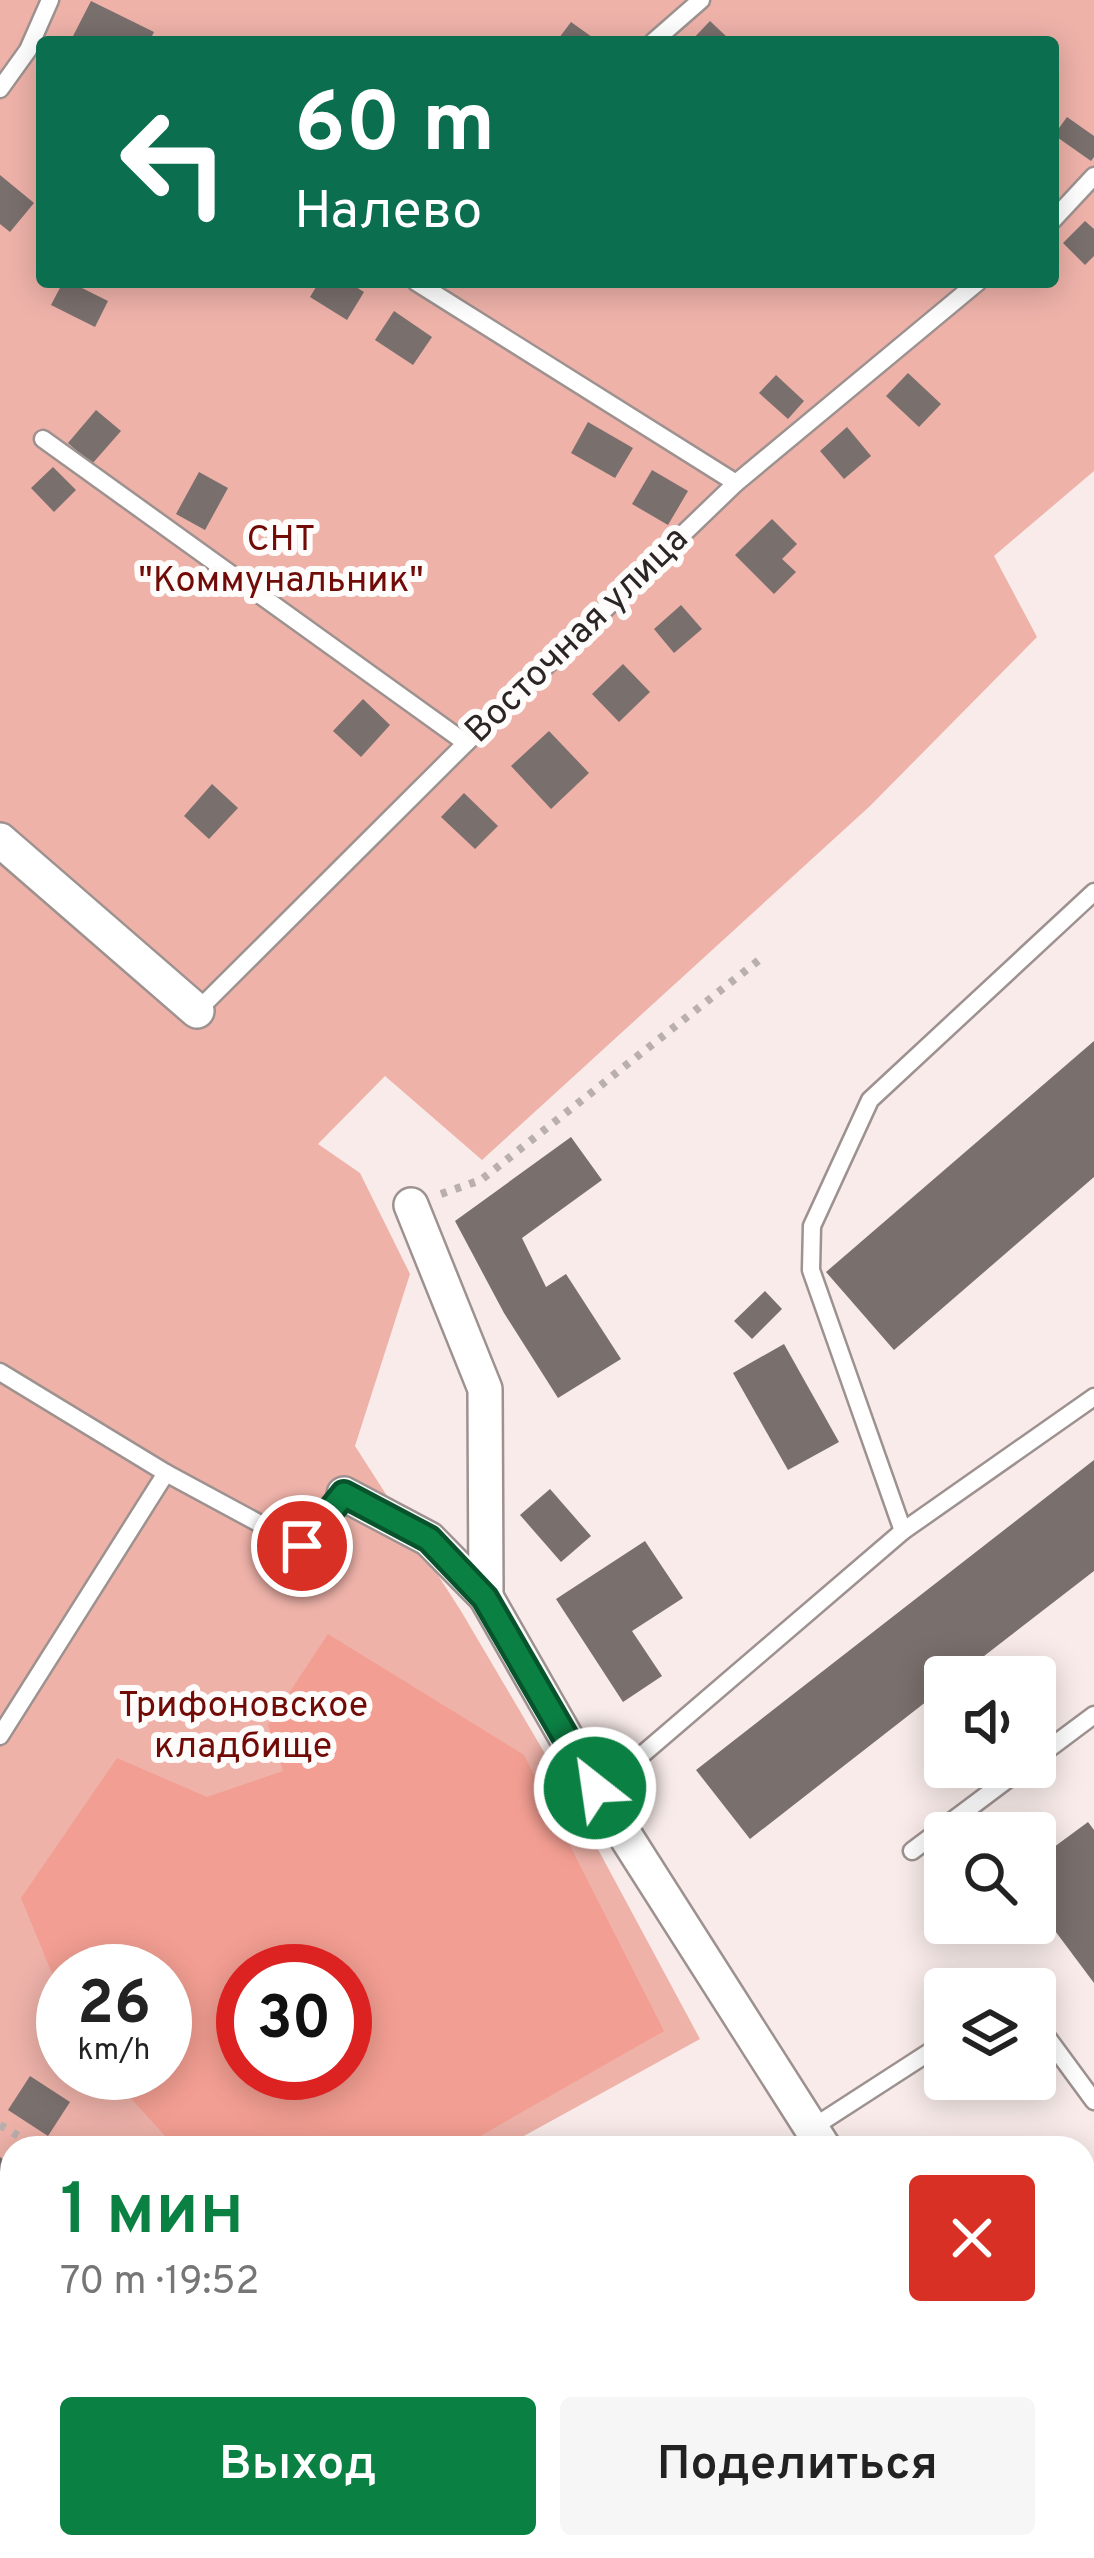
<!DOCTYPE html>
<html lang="ru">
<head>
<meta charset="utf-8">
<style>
  :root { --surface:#fff; --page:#f6f6f6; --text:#222; --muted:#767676; --accent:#0b8043 }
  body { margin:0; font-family:Overpass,sans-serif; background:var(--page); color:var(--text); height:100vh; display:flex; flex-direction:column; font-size:45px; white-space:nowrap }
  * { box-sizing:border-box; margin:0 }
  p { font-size:39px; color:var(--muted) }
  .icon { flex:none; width:66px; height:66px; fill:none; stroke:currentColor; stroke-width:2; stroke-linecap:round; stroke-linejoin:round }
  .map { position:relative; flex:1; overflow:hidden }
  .drawer { position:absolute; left:0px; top:2136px; width:1095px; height:423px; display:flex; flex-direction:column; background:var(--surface); border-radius:36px 36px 0 0; box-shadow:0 6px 30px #0003 }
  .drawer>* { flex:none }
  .guide { position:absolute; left:36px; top:36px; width:1023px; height:252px; border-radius:12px; box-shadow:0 6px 30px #0003; background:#0b6e4f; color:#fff; overflow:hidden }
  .controls { position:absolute; left:924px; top:1656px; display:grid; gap:24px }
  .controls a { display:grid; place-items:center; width:132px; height:132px; border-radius:12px; background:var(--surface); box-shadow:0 6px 30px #0003; font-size:60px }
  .speed { position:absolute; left:36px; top:1944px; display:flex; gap:24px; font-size:60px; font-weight:700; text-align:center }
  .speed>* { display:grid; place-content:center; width:156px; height:156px; border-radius:50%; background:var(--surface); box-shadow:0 6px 30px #0003; line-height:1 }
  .speed small { font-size:30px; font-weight:400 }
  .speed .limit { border:18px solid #d22; background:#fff; color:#111 }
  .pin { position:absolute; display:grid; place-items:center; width:102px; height:102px; color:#fff; margin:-51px; border:6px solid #fff; border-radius:50%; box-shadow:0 3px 12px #0007 }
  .me { position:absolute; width:132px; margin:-66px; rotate:330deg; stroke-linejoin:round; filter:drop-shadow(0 0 9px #0008) }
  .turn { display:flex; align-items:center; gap:42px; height:252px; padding:0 60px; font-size:54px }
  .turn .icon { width:156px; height:156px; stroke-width:2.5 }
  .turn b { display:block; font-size:84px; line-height:102px }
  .round { display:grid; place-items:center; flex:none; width:126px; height:126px; border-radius:12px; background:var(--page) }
  .overview { display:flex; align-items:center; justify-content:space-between; height:204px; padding:0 60px }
  h1 { font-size:72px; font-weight:600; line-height:90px; color:var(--accent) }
  .button { display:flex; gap:24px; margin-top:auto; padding:24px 60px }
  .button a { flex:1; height:138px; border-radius:12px; background:var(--accent); color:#fff; font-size:48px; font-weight:600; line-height:138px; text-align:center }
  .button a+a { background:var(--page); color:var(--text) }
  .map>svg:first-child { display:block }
  .green { fill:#eeb2a9; fill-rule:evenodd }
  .forest { fill:#f39e92; fill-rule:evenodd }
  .building { fill:#796f6d }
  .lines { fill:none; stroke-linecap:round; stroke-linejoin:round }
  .service-casing { stroke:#9d9290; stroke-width:21 }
  .minor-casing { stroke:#9d9290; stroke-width:38 }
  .path { stroke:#b9afad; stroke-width:8; stroke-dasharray:6 9; stroke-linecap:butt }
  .service { stroke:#fff; stroke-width:16 }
  .minor { stroke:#fff; stroke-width:33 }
  .route-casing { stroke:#07532c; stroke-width:30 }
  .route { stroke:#0b8043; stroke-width:21 }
  .labels { text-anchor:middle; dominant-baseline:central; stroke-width:12; stroke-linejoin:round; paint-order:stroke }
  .park-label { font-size:36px; fill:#710b08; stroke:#fefbfb }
  .street-label { font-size:36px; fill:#2b2625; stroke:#fefbfb }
</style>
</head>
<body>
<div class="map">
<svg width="1094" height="2558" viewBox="0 0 1094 2558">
  <rect width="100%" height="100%" fill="#f8ebe9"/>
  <path class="green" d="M 0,0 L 1094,0 L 1094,471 L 994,556 L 1037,637 L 870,806 L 482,1160 L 385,1076 L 318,1144 L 360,1173 L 410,1274 L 355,1446 L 461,1611 L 564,1786 L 700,2039 L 502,2148 L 12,2148 L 12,2417 L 0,2423 ZM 42,42 L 1053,42 L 1053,282 L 42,282 ZM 63,1971 L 165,1971 L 165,2073 L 63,2073 ZM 243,1971 L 345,1971 L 345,2073 L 243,2073 Z"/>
  <path class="forest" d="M 328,1634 L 524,1755 L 664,2031 L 459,2148 L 162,2148 L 167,2138 L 108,2073 L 165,2073 L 165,1971 L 63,1971 L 63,2000 L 21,1898 L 117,1758 L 207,1797 L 283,1771 L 268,1725 ZM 243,1971 L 345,1971 L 345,2073 L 243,2073 Z"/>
  <g class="building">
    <polygon points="91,1 154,32 149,42 80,42 72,38"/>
    <polygon points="710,21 729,39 726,42 690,42"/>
    <polygon points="571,22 599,42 556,42"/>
    <polygon points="1067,117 1094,136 1094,157 1091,161 1054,135"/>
    <polygon points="0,175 34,203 10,232 0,224"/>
    <polygon points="1085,221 1094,229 1094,256 1085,265 1063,243"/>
    <polygon points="63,282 70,282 108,301 95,327 51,305"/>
    <polygon points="319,282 348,282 364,292 347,320 310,297"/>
    <polygon points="394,311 432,337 413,365 375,340"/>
    <polygon points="908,373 941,404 919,427 886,396"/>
    <polygon points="776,375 804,401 788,419 759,393"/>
    <polygon points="96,410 121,431 92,464 68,443"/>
    <polygon points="588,422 633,448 615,478 571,453"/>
    <polygon points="847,427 871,456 844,479 820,451"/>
    <polygon points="53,467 76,490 54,512 31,488"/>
    <polygon points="652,470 688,491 668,525 632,504"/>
    <polygon points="199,472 228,488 205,530 176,514"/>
    <polygon points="772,519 797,544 782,559 796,572 774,594 735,555"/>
    <polygon points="681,605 702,629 674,653 654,629"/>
    <polygon points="623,664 650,692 619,722 592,694"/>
    <polygon points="363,699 390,725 361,757 333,731"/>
    <polygon points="549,731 589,773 551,809 511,766"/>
    <polygon points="212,784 238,808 209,839 184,816"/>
    <polygon points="464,793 498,826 475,849 441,817"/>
    <polygon points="1094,1041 1094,1177 894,1350 826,1272"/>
    <polygon points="571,1137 602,1180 522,1238 546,1287 566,1274 621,1359 558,1398 504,1313 455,1221"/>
    <polygon points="765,1291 782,1309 752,1339 734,1321"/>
    <polygon points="784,1344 839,1442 788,1470 733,1373"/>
    <polygon points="1094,1460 1094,1571 957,1677 945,1677 945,1687 750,1839 696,1770"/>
    <polygon points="550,1489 591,1536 561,1562 520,1515"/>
    <polygon points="645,1541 683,1598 632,1631 662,1676 623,1702 556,1599"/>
    <polygon points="1088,1822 1094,1830 1094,1983 1035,1904 1035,1861"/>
    <polygon points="30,2076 70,2102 48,2136 8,2110"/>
    <polygon points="0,2157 12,2165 12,2240 0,2233"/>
    <polygon points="461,2547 668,2547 661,2558 454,2558"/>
  </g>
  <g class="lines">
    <defs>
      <g id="service">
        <polyline points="653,42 701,0"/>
        <polyline points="0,89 28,50 50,0"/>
        <polyline points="1053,220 1094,176"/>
        <polyline points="416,282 736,483"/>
        <polyline points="43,439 466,743"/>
        <polyline points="197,1011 466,743 736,483 978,282"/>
        <polyline points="0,1372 166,1473 0,1736"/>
        <polyline points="166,1473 303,1547 344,1494"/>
        <polyline points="903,1531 811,1270 812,1226 870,1100 1094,892"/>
        <polyline points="1035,1759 1094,1715"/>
        <polyline points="595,1788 623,1771 903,1531 1094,1397"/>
        <polyline points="912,1851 1024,1767"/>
        <polyline points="1035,2031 1044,2033 1094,2101"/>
        <polyline points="812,2128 945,2042"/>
        <polyline points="1083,2333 1094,2325"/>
        <polyline points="234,2547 253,2558"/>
        <polyline points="141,2558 153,2547"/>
      </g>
      <g id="minor">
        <polyline points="0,840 197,1011"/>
        <polyline points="411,1205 485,1389 486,1597"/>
        <polyline points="344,1494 429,1539 486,1597 595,1788 824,2148"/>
        <polyline points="1079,2547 1086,2558"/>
      </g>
    </defs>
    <use href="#service" class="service-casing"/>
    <use href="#minor" class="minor-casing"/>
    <g class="path">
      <polyline points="441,1194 481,1180 759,960"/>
      <polyline points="0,2125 39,2148"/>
      <polyline points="0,2269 12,2271"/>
    </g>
    <use href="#service" class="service"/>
    <use href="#minor" class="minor"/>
  </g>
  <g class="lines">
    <defs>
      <polyline id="route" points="302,1546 344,1494 429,1539 485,1598 595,1788"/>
    </defs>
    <use href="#route" class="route-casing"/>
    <use href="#route" class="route"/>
  </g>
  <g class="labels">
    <g class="park-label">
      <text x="281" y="541">СНТ<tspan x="281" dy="41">"Коммунальник"</tspan></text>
      <text x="243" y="1707">Трифоновское<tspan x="243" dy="41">кладбище</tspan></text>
    </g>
    <g class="street-label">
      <text transform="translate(578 636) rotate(-44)">Восточная улица</text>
    </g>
  </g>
</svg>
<div class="controls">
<a><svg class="icon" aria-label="sound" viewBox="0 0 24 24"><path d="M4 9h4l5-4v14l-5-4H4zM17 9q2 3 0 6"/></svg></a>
<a><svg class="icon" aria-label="search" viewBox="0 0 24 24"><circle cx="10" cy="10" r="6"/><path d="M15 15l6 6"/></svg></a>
<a><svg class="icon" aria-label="layers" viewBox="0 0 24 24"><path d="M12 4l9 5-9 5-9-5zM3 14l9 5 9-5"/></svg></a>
</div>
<div class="speed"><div>26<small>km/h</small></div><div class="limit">30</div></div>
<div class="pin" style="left:302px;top:1546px;background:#d93025"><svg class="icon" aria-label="arrive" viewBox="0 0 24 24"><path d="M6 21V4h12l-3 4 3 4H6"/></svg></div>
<svg class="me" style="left:595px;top:1788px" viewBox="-20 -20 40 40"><circle r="17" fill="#0b8043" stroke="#fff" stroke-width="3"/><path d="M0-11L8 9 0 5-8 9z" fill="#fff"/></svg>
<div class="guide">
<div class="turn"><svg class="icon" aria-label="left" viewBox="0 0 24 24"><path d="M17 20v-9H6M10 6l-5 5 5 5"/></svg><div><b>60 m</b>Налево</div></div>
</div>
<section class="drawer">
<div class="overview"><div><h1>1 мин</h1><p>70 m · 19:52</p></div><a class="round" style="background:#d93025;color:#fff"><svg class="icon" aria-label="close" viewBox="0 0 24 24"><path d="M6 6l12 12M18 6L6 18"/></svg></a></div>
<div class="button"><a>Выход</a><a>Поделиться</a></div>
</section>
</div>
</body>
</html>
